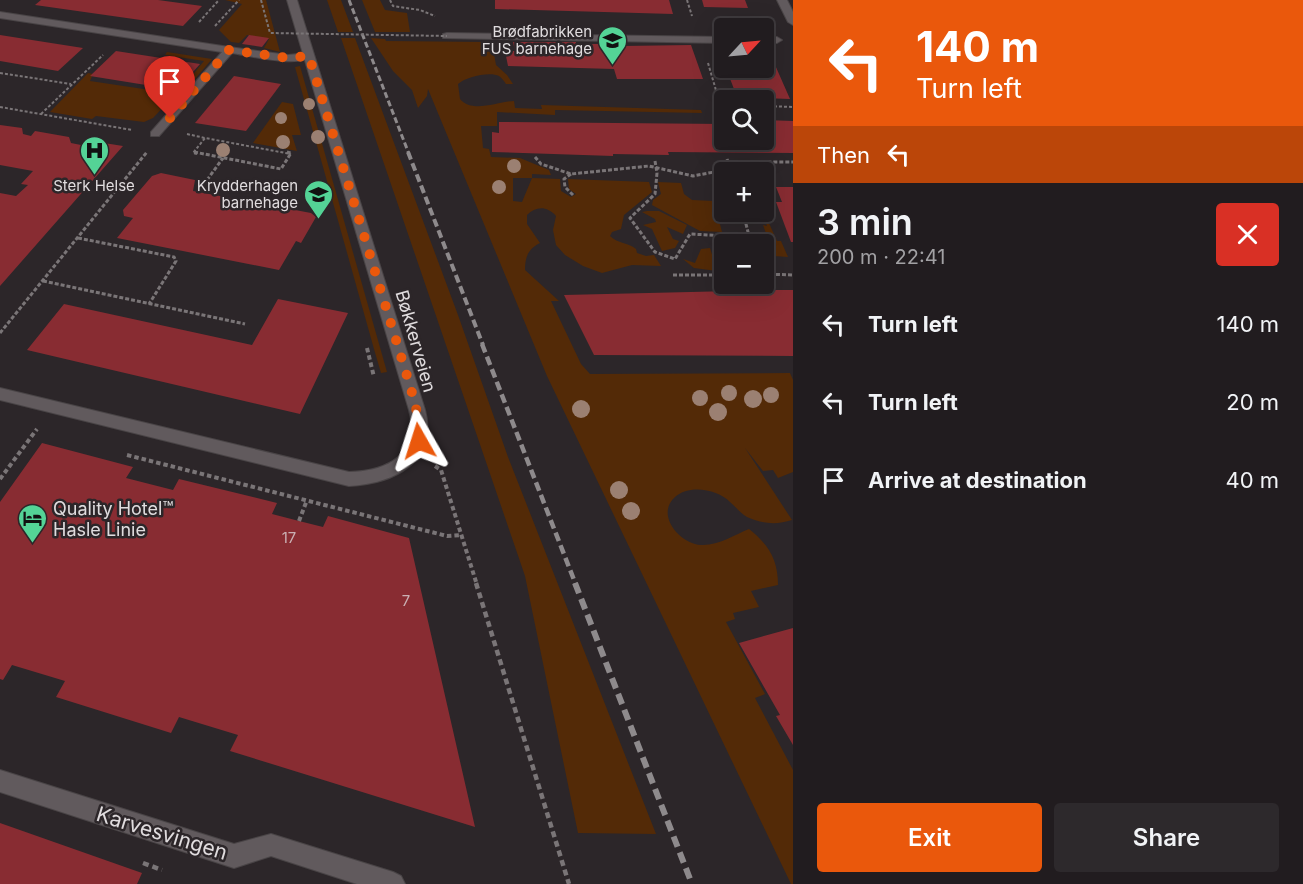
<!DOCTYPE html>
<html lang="en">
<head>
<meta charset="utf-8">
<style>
  :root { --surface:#211c1f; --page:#2d292c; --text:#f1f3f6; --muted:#a2a1a4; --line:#3e3a3d; --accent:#ea580c }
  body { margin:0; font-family:Inter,sans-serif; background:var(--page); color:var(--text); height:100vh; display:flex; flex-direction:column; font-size:22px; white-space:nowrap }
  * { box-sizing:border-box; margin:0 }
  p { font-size:20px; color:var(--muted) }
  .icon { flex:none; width:33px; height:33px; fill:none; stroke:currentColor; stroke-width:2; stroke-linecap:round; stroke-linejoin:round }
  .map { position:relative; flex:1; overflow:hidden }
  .sheet { display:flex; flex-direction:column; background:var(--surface); width:510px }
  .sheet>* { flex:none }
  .top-card { background:#ea580c; color:#fff; overflow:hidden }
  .needle { width:39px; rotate:64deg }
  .controls { position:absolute; left:714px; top:18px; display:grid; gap:12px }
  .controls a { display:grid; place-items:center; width:60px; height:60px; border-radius:6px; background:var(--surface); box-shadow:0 6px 24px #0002,0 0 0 2px var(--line); font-size:30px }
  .pin { position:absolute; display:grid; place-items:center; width:51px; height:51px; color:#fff; margin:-62px -26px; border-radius:50% 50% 50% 0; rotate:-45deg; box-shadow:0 0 6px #0007 }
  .pin .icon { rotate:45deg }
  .me { position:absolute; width:66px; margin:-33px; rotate:354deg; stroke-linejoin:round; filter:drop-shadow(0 0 4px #0008) }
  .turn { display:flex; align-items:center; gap:21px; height:126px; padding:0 24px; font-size:27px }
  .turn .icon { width:78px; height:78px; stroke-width:2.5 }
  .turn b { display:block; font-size:42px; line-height:51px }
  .then { display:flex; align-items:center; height:57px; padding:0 24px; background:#0003; gap:12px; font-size:22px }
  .round { display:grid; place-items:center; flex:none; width:63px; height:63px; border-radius:6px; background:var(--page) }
  .head { display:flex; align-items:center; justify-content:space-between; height:102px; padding:0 24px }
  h1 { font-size:36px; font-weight:600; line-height:45px }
  .button { display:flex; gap:12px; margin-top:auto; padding:12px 24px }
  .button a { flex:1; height:69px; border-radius:6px; background:var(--accent); color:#fff; font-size:24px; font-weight:600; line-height:69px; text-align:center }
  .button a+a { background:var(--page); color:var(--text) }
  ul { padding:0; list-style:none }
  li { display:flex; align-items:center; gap:18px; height:78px; padding:0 24px }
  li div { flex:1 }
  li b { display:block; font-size:22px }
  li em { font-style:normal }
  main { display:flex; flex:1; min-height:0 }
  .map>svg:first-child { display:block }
  .green { fill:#532a07; fill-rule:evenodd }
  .building { fill:#882c32 }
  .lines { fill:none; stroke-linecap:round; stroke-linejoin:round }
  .service-casing { stroke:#494446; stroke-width:2 }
  .pedestrian-casing { stroke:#494446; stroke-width:2 }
  .minor-casing { stroke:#494446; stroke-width:2 }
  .tertiary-casing { stroke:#494446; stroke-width:2 }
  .path-far3 { stroke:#7a7577; stroke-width:2; stroke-dasharray:3 2; stroke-linecap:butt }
  .path-far2 { stroke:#7a7577; stroke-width:3; stroke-dasharray:4 2; stroke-linecap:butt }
  .path-far1 { stroke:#7a7577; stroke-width:4; stroke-dasharray:4.5 3; stroke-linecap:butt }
  .path { stroke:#7a7577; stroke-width:4.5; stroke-dasharray:6 4; stroke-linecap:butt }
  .service { fill:#615a5d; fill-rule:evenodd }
  .pedestrian { fill:#615a5d; fill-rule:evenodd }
  .minor { fill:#615a5d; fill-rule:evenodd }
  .tertiary { fill:#615a5d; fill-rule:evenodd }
  .rail-far3 { stroke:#8e8a8c; stroke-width:3; stroke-dasharray:6 3; stroke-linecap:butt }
  .rail-far2 { stroke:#8e8a8c; stroke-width:4; stroke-dasharray:8 4; stroke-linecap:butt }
  .rail-far1 { stroke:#8e8a8c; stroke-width:4.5; stroke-dasharray:9 4.5; stroke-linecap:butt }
  .rail { stroke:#8e8a8c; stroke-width:6; stroke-dasharray:11 6; stroke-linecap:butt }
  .path-bridge { stroke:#7a7577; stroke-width:2; stroke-dasharray:3 2; stroke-linecap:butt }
  .tree { fill:#9b8072 }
  .route { stroke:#ea580c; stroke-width:10; stroke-dasharray:0 18 }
  .labels { text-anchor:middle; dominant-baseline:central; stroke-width:5; stroke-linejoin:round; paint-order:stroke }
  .far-poi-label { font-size:15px; fill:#e0dcde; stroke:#2c2629; text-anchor:end }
  .number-label { font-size:15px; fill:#cab0b3 }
  .street-label { font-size:18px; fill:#e0dcde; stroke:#2c2629 }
  .poi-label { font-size:18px; fill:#e0dcde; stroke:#2c2629; text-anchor:start }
  .near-street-label { font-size:21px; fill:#e0dcde; stroke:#2c2629 }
</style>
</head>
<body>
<main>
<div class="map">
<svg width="793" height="884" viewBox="0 0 793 884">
  <rect width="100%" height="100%" fill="#2c2629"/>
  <g class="green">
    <polygon points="225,0 266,0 280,52 264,48 269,39 247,35 239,43 231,42 219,30 242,4"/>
    <polygon points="327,0 341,0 353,32 338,32"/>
    <polygon points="362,0 380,0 385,10 407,13 410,32 375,32"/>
    <polygon points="341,38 355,38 458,315 508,457 656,834 578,833 525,576"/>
    <path d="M 371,38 L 385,39 L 386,41 L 484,42 C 494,48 494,54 496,65 L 507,75 L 513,84 L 506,84 C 504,81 502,78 499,76 C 490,71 465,77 458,84 L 460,99 C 473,114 498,101 514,101 L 515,108 L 542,109 L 541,105 L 701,110 L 702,113 L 555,110 L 555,115 L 497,112 L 497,126 L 481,126 L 483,148 L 489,149 L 491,157 L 520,158 L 549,170 L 551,175 L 532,174 L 532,178 L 560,179 L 561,191 L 571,197 L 576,194 L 569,189 L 568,179 L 649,182 L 652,192 L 624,215 L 621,229 L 612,232 L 610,236 C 618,244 628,242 636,249 L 637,253 L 646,256 L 654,255 L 661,266 L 632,265 L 602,273 L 583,266 L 565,255 L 556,245 L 553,230 L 556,216 C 547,206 536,206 527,215 L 527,224 L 540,243 C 528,249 525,257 525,270 L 559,301 L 551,301 L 581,364 L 590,374 L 790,373 L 793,380 L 793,472 L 778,478 L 773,470 L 763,471 L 745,448 L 792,520 C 777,525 762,524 747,517 C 740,513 736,507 730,502 C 718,489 689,484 675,497 C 655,515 680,544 701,545 C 718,546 734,535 749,529 C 769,545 778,560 778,585 L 751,591 L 759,607 L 733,613 L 735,619 L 726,622 L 765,694 L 755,698 L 793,770 L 793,884 L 791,884 L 547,376 L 428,89 L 427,96 L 418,108 L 412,90 L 393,71 ZM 513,178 L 532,178 L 522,202 L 513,201 Z"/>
    <polygon points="167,52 212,59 177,100 171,99 153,118 144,122 96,116 92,119 50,112 88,73 93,74 90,81 177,94 204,61 165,55"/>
    <polygon points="300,66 387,372 381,373 374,349 295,67"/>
    <polygon points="282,102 293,104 301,135 292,135 297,151 253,143"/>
    <polygon points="658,182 681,183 684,194 692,200 714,201 722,232 700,231 652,205 653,200 661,194"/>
    <polygon points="647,211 659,211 687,225 683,234 667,227 673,239 679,241 675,248 662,251 652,229 643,225 656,222 655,219 642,212"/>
    <polygon points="765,221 768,221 777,241 781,241 788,257 774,256 763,225 767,226"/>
    <polygon points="710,248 717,271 694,268 683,259 695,263 701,249"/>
  </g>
  <g class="building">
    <polygon points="41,0 158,0 202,6 183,26 35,5"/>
    <polygon points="495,0 669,0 673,14 495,9"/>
    <polygon points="702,0 745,0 748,8 704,7"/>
    <polygon points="0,35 83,48 58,71 0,61"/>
    <polygon points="249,35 269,38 262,47 242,44"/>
    <polygon points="513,42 576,42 576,44 622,44 623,46 691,45 703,79 617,79 614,69 508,66 505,51 515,51"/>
    <polygon points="764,49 768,49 790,99 737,97 726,68 764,68"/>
    <polygon points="116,51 200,64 177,90 90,76"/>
    <polygon points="234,76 281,84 246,131 195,123"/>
    <polygon points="764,120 793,121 793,153 668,152 669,155 613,154 613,156 492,152 492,132 499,133 499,122 724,124 724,140 764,140"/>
    <polygon points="0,125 22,128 23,134 31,136 35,131 69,137 71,143 81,145 85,140 123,146 0,286 0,193 16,196 28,185 21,184 33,171 0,165"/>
    <polygon points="161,173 195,180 193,191 311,213 316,217 301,243 296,241 279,270 117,238 133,218 124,216 123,210 152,176"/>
    <polygon points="776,187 793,187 793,242 791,242 776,202 782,202"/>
    <polygon points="778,290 793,290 793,356 594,355 564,295"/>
    <polygon points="278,299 348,313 300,414 27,350 64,304 252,345"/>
    <polygon points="42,443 133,467 126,478 173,490 179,479 277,503 272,514 299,521 323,527 328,516 409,538 475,827 230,751 238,735 179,717 171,733 56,697 65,681 12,665 3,680 0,679 0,502"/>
    <polygon points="793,628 793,745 776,716 780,715 739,643"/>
    <polygon points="0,823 142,873 137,884 0,884"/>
  </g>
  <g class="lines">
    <defs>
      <g id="service">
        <path d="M 0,12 L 229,47 L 288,55 L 309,53 L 314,56 C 298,68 251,56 232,53 L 159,136 L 151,136 L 151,132 L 222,52 L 0,18 Z"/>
        <polygon points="0,770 234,844 271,834 393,872 401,876 405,884 357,884 271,856 234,868 0,792"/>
      </g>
      <g id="pedestrian">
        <polygon points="447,33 724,37 724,43 443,38 443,34"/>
        <polygon points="764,37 777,37 782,40 777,43 764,43"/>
      </g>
      <path id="minor" d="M 287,0 L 297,0 L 425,410 C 439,462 393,484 349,486 L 0,400 L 0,388 L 349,472 C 388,471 421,454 409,410 Z"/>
      <polygon id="tertiary" points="777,0 787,0 793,12 793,25 788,22"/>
    </defs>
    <use href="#service" class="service-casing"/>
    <use href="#pedestrian" class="pedestrian-casing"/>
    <use href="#minor" class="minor-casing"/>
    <use href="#tertiary" class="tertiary-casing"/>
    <g class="path-far3">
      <polyline points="390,0 393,6 420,10 435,16"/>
      <polyline points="687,0 692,16"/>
      <polyline points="199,22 219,0"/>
      <polyline points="215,26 239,0"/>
      <polyline points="708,63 720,104 724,104"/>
      <polyline points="0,73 71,84"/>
      <polyline points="764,106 793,107"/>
      <polyline points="0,107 132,130"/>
      <polyline points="41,114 103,55"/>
      <polyline points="715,123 720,104"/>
      <polyline points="187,134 205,138"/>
      <polyline points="197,154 193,153 205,138 291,154"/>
    </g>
    <g class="path-far2">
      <polyline points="194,152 281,169 291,153 287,152"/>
      <polyline points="535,157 541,164 571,174 649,166 693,176 767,162 793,162"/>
      <polyline points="727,159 732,172"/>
      <polyline points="655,161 657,173 655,194 630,218 655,252 675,259 690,234 749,237"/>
      <polyline points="571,174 564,179 565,187 574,196"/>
      <polyline points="207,180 223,158"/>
      <polyline points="743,212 751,244"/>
      <polyline points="78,238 174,257 176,261 149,304"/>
      <polyline points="764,274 793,275"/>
      <polyline points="673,275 724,275"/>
      <polyline points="43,281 245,324"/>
      <polyline points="763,284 766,291"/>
      <polyline points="0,333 147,152"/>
    </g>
    <g class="path-far1">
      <polyline points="367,348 374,377"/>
      <polyline points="127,455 447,536 461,535"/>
      <polyline points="435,466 441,470 477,585"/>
      <polyline points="0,479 37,429"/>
      <polyline points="299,521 307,500"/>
    </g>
    <g class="path">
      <polyline points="476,583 569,884"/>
      <polyline points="143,863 162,870"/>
    </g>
    <use href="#service" class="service"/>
    <use href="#pedestrian" class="pedestrian"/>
    <use href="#minor" class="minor"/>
    <use href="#tertiary" class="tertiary"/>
    <polyline class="rail-far3" points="349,0 409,154"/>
    <polyline class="rail-far2" points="408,152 483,345"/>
    <polyline class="rail-far1" points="482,344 576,585"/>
    <polyline class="rail" points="575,583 692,884"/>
    <polyline class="path-bridge" points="261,0 270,33 447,36"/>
  </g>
  <g class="tree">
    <circle cx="309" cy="104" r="6"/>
    <circle cx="281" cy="118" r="6"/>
    <circle cx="318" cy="137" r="7"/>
    <circle cx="283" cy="142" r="7"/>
    <circle cx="223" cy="150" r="7"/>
    <circle cx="514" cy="166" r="7"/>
    <circle cx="499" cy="187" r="7"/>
    <circle cx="729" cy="393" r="8"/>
    <circle cx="771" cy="395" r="8"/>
    <circle cx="700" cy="398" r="8"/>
    <circle cx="753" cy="399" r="9"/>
    <circle cx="581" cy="409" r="9"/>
    <circle cx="718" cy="412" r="9"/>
    <circle cx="619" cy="490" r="9"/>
    <circle cx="631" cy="511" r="9"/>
  </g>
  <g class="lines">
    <polyline class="route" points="170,118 229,50 288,58 309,56 411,389 421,428 419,441"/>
  </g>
  <defs>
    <symbol id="school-pin" viewBox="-11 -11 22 30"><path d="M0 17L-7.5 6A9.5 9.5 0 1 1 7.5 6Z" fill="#54d396" stroke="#2c2629"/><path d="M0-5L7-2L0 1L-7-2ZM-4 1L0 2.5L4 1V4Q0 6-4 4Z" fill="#111"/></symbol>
    <symbol id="hospital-pin" viewBox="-11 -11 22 30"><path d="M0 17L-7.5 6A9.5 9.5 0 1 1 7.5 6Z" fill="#54d396" stroke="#2c2629"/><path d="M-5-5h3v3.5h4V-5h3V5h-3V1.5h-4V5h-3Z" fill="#111"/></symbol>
    <symbol id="hotel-pin" viewBox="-11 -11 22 30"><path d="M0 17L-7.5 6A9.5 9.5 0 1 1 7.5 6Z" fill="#54d396" stroke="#2c2629"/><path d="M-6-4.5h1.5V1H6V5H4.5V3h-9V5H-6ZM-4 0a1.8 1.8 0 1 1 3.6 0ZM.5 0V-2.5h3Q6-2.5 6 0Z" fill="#111"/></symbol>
  </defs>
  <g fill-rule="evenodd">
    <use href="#school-pin" x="596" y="24" width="33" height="45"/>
    <use href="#hospital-pin" x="78" y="134" width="33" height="45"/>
    <use href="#school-pin" x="302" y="178" width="33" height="45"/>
    <use href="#hotel-pin" x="16" y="502" width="33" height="45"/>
  </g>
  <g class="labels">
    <g class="far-poi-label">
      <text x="592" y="31">Brødfabrikken<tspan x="592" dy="17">FUS barnehage</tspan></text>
      <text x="94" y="185" text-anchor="middle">Sterk Helse</text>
      <text x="298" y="185">Krydderhagen<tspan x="298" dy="17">barnehage</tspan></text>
    </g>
    <g class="number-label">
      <text x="289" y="537">17</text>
      <text x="406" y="600">7</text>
    </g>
    <g class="street-label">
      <text transform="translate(416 341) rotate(74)">Bøkkerveien</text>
    </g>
    <g class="poi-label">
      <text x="53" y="508">Quality Hotel™<tspan x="53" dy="21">Hasle Linie</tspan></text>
    </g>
    <g class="near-street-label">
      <text transform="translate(162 833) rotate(17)">Karvesvingen</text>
    </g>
  </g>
</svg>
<div class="controls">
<a><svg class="needle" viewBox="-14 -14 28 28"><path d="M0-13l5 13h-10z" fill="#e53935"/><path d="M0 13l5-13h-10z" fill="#a2a1a4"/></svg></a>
<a><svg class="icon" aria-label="search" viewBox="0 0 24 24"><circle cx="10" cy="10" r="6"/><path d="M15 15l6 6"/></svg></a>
<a>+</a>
<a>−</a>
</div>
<div class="pin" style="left:170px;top:118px;background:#d93025"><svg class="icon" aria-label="arrive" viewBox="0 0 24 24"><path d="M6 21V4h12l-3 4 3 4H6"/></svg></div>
<svg class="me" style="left:419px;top:441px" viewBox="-20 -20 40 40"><path d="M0-17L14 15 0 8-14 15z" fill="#ea580c" stroke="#fff" stroke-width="4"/></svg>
</div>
<section class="sheet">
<div class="top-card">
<div class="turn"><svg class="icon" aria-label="left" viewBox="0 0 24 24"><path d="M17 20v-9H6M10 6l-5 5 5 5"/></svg><div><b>140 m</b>Turn left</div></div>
<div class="then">Then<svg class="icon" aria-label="left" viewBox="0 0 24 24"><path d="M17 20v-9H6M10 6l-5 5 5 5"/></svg></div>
</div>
<div class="head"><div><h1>3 min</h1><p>200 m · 22:41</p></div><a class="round" style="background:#d93025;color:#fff"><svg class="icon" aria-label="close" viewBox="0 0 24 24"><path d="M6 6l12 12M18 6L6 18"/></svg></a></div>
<ul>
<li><svg class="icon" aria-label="left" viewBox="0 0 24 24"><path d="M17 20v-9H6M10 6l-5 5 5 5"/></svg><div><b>Turn left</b></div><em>140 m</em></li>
<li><svg class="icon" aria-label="left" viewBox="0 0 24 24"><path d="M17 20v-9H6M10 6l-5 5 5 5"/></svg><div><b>Turn left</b></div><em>20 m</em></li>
<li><svg class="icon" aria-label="arrive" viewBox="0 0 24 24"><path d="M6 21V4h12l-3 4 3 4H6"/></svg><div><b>Arrive at destination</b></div><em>40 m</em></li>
</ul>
<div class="button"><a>Exit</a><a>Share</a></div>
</section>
</main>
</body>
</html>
